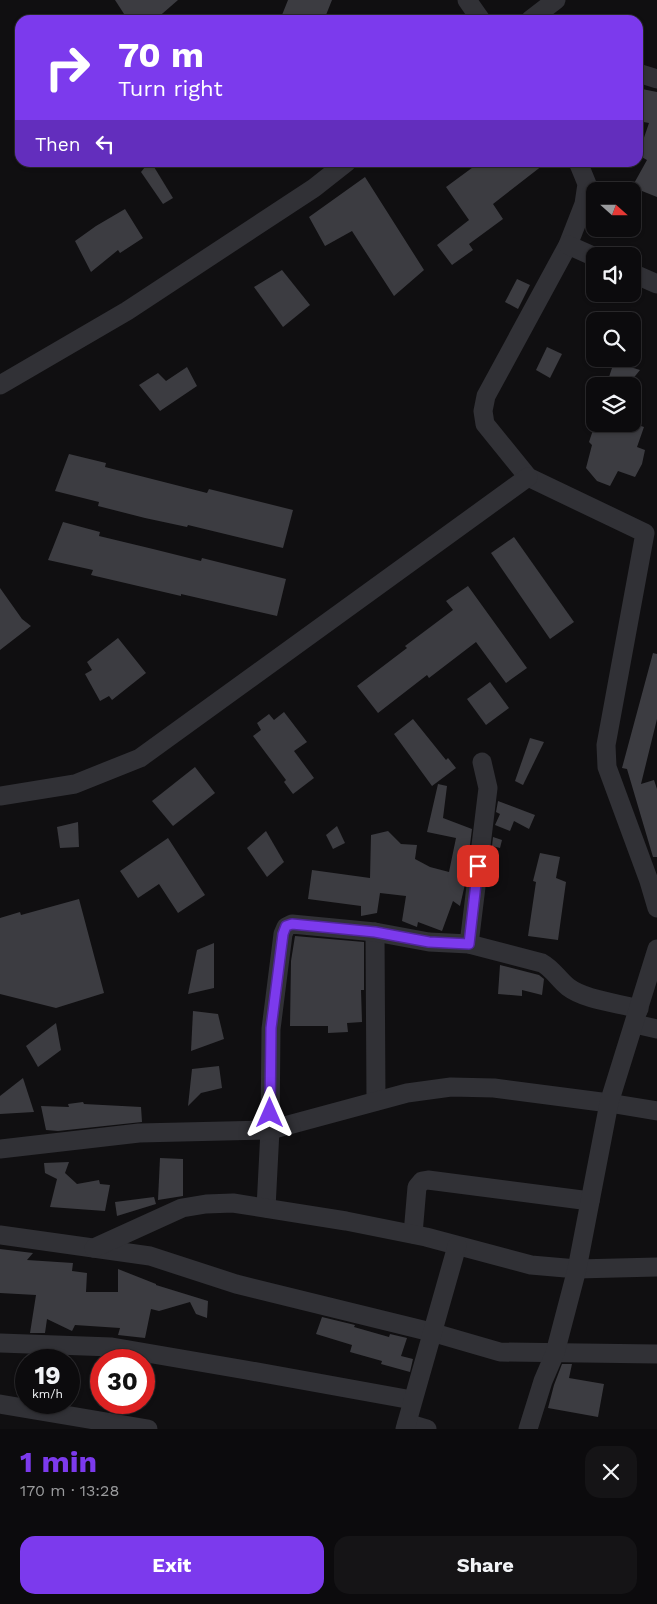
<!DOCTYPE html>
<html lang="en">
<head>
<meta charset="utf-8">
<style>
  :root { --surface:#0c0b0d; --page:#151416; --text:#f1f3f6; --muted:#9a9b9d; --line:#2c2b2e; --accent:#7c3aed }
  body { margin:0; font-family:"Work Sans",sans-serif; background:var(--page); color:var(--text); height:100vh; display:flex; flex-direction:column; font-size:19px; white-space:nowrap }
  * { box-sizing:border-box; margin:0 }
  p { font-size:16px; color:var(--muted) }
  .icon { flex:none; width:28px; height:28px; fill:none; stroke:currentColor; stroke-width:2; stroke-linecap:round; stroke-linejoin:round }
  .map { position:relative; height:1429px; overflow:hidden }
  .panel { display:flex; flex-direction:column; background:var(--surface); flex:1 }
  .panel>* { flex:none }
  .banner { position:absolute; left:15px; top:15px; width:628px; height:152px; border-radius:15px; box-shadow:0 1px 4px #0004,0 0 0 1px var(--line); background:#7c3aed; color:#fff; overflow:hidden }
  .needle { width:32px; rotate:111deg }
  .controls { position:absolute; left:586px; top:182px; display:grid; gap:10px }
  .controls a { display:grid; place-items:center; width:55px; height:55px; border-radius:10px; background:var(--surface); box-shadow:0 1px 4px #0004,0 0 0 1px var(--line); font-size:25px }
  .speed { position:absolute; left:15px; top:1349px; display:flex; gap:10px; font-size:25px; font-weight:700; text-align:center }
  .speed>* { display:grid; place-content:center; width:65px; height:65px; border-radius:50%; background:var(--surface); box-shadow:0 1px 4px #0004,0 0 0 1px var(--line); line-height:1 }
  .speed small { font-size:12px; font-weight:400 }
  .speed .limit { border:8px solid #d22; background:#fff; color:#111 }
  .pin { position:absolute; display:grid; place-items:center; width:42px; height:42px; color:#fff; margin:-21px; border-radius:10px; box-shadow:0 2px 8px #0006 }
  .me { position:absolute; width:55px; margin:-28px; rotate:0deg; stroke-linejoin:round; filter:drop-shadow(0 0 4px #0008) }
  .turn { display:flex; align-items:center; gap:18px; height:105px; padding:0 20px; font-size:22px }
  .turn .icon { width:65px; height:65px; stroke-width:2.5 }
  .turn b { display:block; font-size:35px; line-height:42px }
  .then { display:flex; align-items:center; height:48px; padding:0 20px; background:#0003; gap:10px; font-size:19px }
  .round { display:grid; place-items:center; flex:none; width:52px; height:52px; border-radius:15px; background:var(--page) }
  .summary { display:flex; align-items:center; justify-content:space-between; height:85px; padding:0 20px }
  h1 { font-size:30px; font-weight:700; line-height:38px; color:var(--accent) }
  .primary-button { display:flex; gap:10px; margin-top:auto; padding:10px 20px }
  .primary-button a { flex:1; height:58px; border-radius:15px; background:var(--accent); color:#fff; font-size:20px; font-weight:700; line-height:58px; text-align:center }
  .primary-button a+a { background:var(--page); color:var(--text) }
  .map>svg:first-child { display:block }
  .building { fill:#3c3c41 }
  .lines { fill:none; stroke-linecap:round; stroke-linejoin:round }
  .minor { stroke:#313136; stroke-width:19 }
  .route-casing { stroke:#51269a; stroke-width:12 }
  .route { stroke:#7c3aed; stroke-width:9 }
</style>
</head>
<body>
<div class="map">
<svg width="657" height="1429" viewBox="0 0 657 1429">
  <rect width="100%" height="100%" fill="#100f11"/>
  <g class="building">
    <polygon points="115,0 178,0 155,20 128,20"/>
    <polygon points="288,0 332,0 324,20 280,20"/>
    <polygon points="642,89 657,92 657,197 632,187 647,160 638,155 649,123 638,121 638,111"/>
    <polygon points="149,162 151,162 173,198 163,204 141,172"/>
    <polygon points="480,162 547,162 493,204 503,219 469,244 473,250 452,265 437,245 469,220 446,187"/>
    <polygon points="365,177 424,270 394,296 352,231 325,246 309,217"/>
    <polygon points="125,209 143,238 120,253 118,250 91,272 75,241 96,226"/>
    <polygon points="282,270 310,305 283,327 254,287"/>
    <polygon points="517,279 530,285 518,309 505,302"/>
    <polygon points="547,347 562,354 550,378 536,370"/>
    <polygon points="614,362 640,370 627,386 606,386"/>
    <polygon points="187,367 197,386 160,411 139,385 158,373 166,381"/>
    <polygon points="595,424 635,424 644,427 637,447 645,450 642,464 635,477 618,471 610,486 597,481 586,468 592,445 589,442"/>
    <polygon points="69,454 106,463 105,467 207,493 209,489 293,510 283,548 188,525 187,527 145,518 98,506 99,502 55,491"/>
    <polygon points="63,522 100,532 99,536 153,549 201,561 202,558 286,579 277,616 181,594 181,596 91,575 93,570 48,560"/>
    <polygon points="514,537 574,622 550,639 491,553"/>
    <polygon points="468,586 527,668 506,683 476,642 429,678 427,675 378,713 357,686 407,648 405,646 453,610 446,601"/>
    <polygon points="0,588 22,619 31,626 0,650"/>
    <polygon points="118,638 146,673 112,700 109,696 100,701 85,674 92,670 87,662"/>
    <polygon points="653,653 657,654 657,719 641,784 654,780 657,789 657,857 653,857 627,769 622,768"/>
    <polygon points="490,682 509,708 486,725 467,699"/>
    <polygon points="284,712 307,742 294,751 314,778 293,794 284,782 286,780 253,736 261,730 257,723 269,714 274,720"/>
    <polygon points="413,719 446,760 448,758 456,768 432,786 394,734"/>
    <polygon points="530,738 544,742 523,785 515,781"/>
    <polygon points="195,767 215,793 173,826 152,801"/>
    <polygon points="438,784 447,786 443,818 472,829 465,884 460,906 453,901 442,931 418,922 417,927 402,921 406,896 380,893 377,913 361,916 361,906 308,899 312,870 370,878 371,835 388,831 401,844 417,845 415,859 430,867 449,872 456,838 427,832"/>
    <polygon points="498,801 535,815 529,829 514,821 510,831 495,825 500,814 496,812"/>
    <polygon points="78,822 79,847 60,848 57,827"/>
    <polygon points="337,826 345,843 333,849 326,835"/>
    <polygon points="266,831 284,862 267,877 247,848"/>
    <polygon points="493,837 502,840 500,848 492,846"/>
    <polygon points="168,838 205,895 178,913 159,884 138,898 120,871"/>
    <polygon points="540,853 560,857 556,878 566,882 558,940 528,936 536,882 533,881"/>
    <polygon points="79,899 104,993 56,1008 0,994 0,918 20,912 21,915"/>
    <polygon points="295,936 364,942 364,990 361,990 362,1022 347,1023 348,1032 328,1033 328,1026 290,1026 291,961"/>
    <polygon points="214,943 214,988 188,994 197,950"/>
    <polygon points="500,965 539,975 544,979 542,995 522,990 522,996 498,994"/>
    <polygon points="193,1011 218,1014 224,1039 191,1051"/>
    <polygon points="56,1023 61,1050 38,1067 26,1046"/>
    <polygon points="219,1066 222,1088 201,1093 188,1106 192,1069"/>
    <polygon points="23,1078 34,1112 0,1114 0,1096"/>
    <polygon points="83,1102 84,1104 141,1107 142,1122 58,1131 46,1130 41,1106 69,1107 68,1104"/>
    <polygon points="160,1158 183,1159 183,1196 158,1200"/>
    <polygon points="69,1162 65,1173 77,1184 99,1180 100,1184 110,1185 105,1211 50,1207 57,1179 45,1173 44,1163"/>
    <polygon points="154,1197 156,1204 117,1216 115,1202"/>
    <polygon points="0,1249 33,1253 27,1260 73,1263 72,1271 87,1273 86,1292 118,1292 118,1269 156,1284 156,1285 208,1301 207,1318 196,1314 190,1302 159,1311 151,1309 145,1338 118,1335 120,1328 75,1325 72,1331 47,1319 45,1333 30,1333 36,1295 0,1293"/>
    <polygon points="322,1317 355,1325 354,1327 389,1337 390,1334 407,1338 401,1356 413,1359 410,1372 381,1364 382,1361 350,1352 352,1345 316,1334"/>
    <polygon points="562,1364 572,1364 569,1378 604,1384 598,1417 548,1408 554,1385"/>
  </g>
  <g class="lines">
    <g class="minor">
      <polyline points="467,0 481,20"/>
      <polyline points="530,20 556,0"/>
      <polyline points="638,73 657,79"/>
      <polyline points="578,162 587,184 584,204 568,245 486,396 483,411 485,424 528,477 645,533 606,745 607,767 649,881 657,908"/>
      <polyline points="568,245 595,257"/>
      <polyline points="632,273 657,284"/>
      <polyline points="0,385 127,311 314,188 347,162"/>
      <polyline points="0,796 75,784 140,758 528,477"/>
      <polyline points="375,932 376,1101"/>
      <polyline points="469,944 488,788 482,762"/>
      <polyline points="635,1024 657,1029"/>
      <polyline points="0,1149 139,1133 270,1130 407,1093 451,1087 494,1088 609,1103 657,1111"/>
      <path d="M 266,1208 L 270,1130 L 271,1029 L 283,934 L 286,927 L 292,924 L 375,932 L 429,942 L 469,944 L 542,963 C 553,969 558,979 568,987 C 585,1000 618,1003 639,1009"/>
      <polyline points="413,1234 417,1187 422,1181 428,1180 590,1201"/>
      <polyline points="0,1235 150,1256 236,1284 431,1332 500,1352 657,1354"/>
      <polyline points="94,1248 182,1208 206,1204 233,1203 346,1221 426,1237 531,1265 577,1269 657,1267"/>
      <polyline points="0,1343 112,1347 246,1370 412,1400"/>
      <polyline points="0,1404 148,1429"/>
      <polyline points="407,1423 427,1429"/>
      <polyline points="405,1429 457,1246"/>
      <polyline points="528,1429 543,1381 555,1353 577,1269 609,1103 657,949"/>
    </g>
  </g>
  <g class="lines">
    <defs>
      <polyline id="route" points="270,1113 271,1028 283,934 286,926 292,924 375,932 429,942 469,944 478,866"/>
    </defs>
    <use href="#route" class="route-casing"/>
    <use href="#route" class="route"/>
  </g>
</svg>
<div class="controls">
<a><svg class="needle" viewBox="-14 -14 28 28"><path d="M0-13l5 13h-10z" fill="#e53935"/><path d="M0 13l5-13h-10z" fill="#9a9b9d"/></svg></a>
<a><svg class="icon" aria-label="sound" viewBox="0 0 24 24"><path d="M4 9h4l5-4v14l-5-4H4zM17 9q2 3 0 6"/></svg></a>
<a><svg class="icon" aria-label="search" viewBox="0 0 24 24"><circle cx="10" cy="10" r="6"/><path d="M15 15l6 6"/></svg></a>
<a><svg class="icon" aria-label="layers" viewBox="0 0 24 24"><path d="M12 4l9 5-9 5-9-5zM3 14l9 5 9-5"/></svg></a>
</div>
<div class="speed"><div>19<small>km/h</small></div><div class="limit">30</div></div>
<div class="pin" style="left:478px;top:866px;background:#d93025"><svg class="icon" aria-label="arrive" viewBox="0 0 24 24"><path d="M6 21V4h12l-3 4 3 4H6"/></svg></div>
<svg class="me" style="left:270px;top:1113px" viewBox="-20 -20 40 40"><path d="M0-17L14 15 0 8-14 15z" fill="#7c3aed" stroke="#fff" stroke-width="4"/></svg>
<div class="banner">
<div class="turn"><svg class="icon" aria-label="right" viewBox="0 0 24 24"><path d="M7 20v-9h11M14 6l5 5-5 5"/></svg><div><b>70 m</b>Turn right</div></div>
<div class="then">Then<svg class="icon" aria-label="left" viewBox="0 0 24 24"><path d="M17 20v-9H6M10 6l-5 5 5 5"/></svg></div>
</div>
</div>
<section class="panel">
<div class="summary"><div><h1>1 min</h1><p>170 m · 13:28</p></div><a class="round"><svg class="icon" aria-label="close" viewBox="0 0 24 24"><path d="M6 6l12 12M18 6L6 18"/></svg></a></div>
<div class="primary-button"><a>Exit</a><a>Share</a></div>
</section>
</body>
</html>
